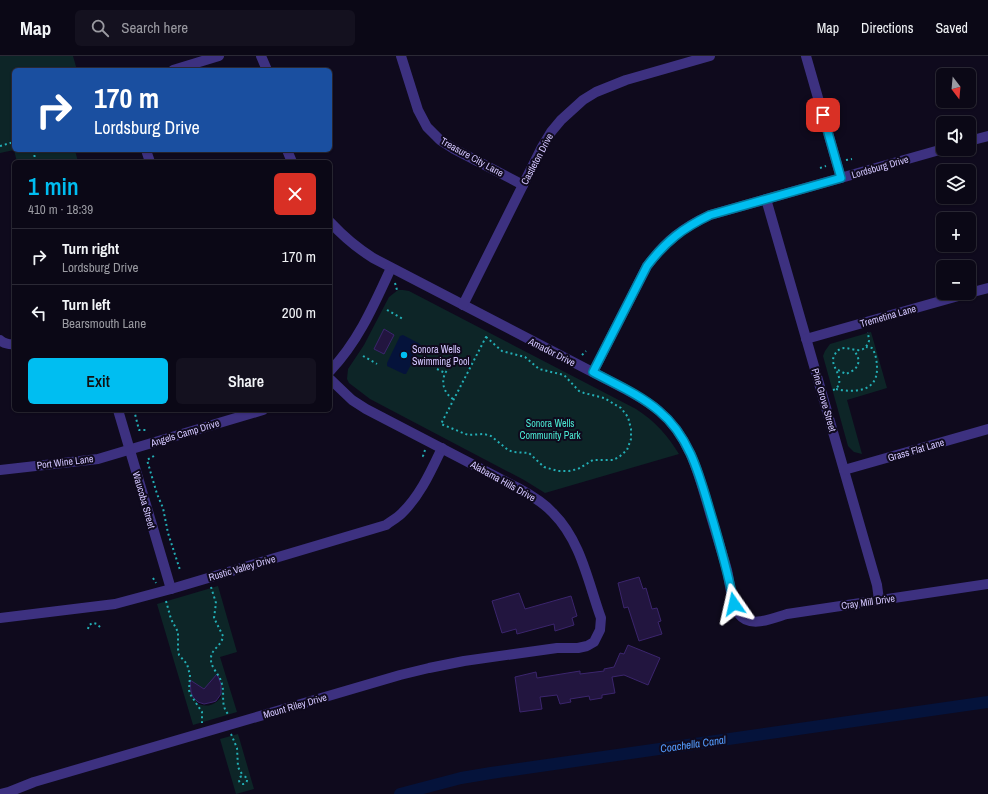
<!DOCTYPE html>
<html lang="en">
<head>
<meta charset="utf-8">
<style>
  :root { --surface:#0b0816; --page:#14111f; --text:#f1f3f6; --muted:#9a9aa1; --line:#2b2935; --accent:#00bef1 }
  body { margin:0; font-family:"Archivo Narrow",sans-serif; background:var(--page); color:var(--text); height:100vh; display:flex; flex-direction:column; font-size:15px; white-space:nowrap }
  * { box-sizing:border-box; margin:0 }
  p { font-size:13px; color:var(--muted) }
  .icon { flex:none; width:22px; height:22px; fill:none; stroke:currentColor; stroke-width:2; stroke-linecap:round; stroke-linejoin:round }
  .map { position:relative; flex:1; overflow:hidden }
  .drawer { position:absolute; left:12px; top:104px; width:320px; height:252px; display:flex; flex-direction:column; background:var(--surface); border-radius:6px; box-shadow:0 1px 3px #0004,0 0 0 1px var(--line) }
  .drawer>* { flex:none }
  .top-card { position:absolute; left:12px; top:12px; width:320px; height:84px; border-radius:6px; box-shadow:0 1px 3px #0004,0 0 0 1px var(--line); background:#1a4fa0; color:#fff; overflow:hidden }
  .needle { width:26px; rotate:164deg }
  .buttons { position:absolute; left:936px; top:12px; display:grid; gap:8px }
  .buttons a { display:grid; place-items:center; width:40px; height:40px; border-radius:6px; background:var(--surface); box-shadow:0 1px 3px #0004,0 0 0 1px var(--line); font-size:20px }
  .pin { position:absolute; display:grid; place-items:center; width:34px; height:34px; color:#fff; margin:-17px; border-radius:8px; box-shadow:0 2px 6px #0006 }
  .me { position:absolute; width:44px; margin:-22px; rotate:349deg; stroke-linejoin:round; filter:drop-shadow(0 0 3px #0008) }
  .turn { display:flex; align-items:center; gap:14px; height:84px; padding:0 16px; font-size:18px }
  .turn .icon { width:52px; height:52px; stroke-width:2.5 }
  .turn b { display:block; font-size:28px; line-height:34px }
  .round { display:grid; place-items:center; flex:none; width:42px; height:42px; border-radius:6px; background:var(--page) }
  .summary { display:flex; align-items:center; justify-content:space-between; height:68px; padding:0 16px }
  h1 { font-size:24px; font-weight:600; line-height:30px; color:var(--accent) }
  .cta { display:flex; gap:8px; margin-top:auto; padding:8px 16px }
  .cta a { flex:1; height:46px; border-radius:6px; background:var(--accent); color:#111; font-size:16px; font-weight:600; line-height:46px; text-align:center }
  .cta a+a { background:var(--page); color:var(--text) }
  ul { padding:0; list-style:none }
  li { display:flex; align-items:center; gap:12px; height:56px; padding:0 16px; border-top:1px solid var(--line) }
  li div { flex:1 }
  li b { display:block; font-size:15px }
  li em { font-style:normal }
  header { display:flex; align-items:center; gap:24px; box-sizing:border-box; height:56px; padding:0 20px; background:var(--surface); border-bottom:1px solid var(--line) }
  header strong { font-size:19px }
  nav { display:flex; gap:22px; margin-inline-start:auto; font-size:14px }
  .search { width:280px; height:36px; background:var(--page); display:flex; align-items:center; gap:10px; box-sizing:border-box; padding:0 14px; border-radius:6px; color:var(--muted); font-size:15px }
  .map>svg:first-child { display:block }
  .green { fill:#0d2527; fill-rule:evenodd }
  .water { fill:#05133b }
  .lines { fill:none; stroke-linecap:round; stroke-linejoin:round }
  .canal { stroke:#05133b; stroke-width:12 }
  .building { fill:#22153f; stroke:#3b256d }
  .path { stroke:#23aeb5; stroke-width:2; stroke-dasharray:2 3; stroke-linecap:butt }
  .minor { stroke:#3d3180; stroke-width:10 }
  .route-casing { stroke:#007c9d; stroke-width:10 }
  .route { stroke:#00bef1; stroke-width:7 }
  .poi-dot { fill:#00bef1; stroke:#0f0a1d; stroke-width:1.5 }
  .labels { text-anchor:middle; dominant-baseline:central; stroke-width:4; stroke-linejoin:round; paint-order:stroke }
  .street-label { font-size:10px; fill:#d3c6ff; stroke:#0f0a1d }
  .poi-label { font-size:10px; fill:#d3c6ff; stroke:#0f0a1d; text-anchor:start }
  .park-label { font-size:10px; fill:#4ae7d1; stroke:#0f0a1d }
  .water-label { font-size:11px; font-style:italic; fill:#549dff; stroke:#0f0a1d }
</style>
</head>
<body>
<header>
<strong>Map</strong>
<div class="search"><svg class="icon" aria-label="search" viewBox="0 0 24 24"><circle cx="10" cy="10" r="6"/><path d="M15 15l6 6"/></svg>Search here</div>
<nav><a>Map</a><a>Directions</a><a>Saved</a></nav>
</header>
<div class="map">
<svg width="988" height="738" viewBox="0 0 988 738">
  <rect width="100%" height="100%" fill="#0f0a1d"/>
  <g class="green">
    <polygon points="0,0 73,0 77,14 14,14 14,94 75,94 78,106 17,106 14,94 0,97"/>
    <path d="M 398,234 L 403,234 L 409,235 L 636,353 C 655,365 668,380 679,398 L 545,437 L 524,424 L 370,343 L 349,327 L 347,323 L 348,313 L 364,289 L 389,241 Z"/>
    <polygon points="871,276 887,332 847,344 862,398 854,396 848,390 823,300 825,295 830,288"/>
    <path d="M 218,530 L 237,596 L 220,601 L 237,656 L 193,669 L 157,548 ZM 216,620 L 221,628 L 221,642 C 212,650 209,651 198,648 L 191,636 L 191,626 L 212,638 L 213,629 L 211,625 Z"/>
    <polygon points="238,678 254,733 236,738 220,683"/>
  </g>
  <polygon class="water" points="403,279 420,288 421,290 406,318 404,318 387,310 387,307 400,280"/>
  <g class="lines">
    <polyline class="canal" points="400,738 461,722 491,717 988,646"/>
  </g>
  <g class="building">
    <polygon points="384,273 394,279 384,298 374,293"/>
    <polygon points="639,521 643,533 646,532 652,553 657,552 661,565 658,566 662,578 639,585 628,551 624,552 618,527"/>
    <polygon points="519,537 525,553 571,540 577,560 572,562 574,569 555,575 554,568 517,578 516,573 502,577 492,545"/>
    <polygon points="628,589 660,602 648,629 624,619 612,621 615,637 602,639 602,642 590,644 589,640 570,643 571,646 560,648 557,639 540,641 542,653 520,656 515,621 536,616 537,622 580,615 580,618 604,615 604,613 614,611 620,597 624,598"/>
    <polygon points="217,618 221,628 221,638 216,645 213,646 204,648 198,646 193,641 191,636 190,624 204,633"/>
  </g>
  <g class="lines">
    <g class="path">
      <polyline points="0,90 14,86"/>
      <polyline points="34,94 35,106"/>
      <polyline points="846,104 852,103"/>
      <polyline points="820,112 826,110"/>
      <polyline points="395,227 397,234"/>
      <polyline points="387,254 403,263"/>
      <polygon points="486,281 502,295 525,301 539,313 564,319 579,335 584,337 604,342 621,352 628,361 631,373 631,383 627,394 619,401 613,404 593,404 578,413 569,415 558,415 544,411 529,397 513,396 508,394 491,380 484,378 468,379 441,368"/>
      <polyline points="582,299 586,295"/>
      <polyline points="363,300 377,308"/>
      <polyline points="437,313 445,317"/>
      <path d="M 838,314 L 846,318 L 854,314 C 860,308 860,302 854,295"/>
      <path d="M 836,333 C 854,337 877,336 877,313 C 877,306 876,298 872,292 L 866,291"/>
      <path d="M 833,334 L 836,333 C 847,320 827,310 835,298 C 845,282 861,306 869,285 L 868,276"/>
      <path d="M 453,343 C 432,329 448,298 471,309"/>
      <polyline points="134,354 139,374 146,374"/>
      <polyline points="425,394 423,400 426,401"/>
      <polyline points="154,400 147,404 157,438 163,452 168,477 180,514"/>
      <polyline points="153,522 156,527"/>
      <path d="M 211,531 L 216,547 L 214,562 L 223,580 C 222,590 211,593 211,602 C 210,612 220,618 222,628 C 225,639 220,648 228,658"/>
      <polyline points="166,545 171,563 178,576 178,593 179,599 187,608 190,619 189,634 190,638 202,656 202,667"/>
      <polyline points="88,573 89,569 93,567 97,568 100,571"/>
      <polyline points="231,678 237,692 238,711 243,720"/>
      <circle cx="243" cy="724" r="4"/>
    </g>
    <g class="minor">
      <polyline points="261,0 267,14"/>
      <polyline points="401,0 418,54 427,71 440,84 454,93 523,129"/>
      <polyline points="806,0 841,122"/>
      <polyline points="173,14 219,0"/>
      <polyline points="969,85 988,80"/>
      <polyline points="146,94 150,106"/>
      <polyline points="287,94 292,106"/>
      <polyline points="766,143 877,529 879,544"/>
      <path d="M 330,166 C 343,180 357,192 373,202 L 625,333 C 637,340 649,346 659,355 C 688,379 698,415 708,450 C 714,471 721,493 727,514 C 730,526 731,549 739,558 C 750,573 773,562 787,558 L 988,528"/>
      <polyline points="969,237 988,232"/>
      <polyline points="463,249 542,91 551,76 561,64 583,44 596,36 626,24 710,0"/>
      <polyline points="806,283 969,237"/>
      <path d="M 0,284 C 3,287 10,289 14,288"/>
      <path d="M 330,315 C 358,286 374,249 391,212"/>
      <path d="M 593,316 L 647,210 C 666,185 682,172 710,159 L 943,93"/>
      <polyline points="118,354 171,533"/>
      <polyline points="0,414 98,403 263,354"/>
      <polyline points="844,414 988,373"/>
      <path d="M 0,562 L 115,548 L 171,533 L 386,469 C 391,465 397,462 401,458 C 420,440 431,415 442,392"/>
      <path d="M 0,738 L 9,736 L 34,726 L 400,619 L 429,612 L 464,605 L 557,592 L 578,592 L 587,590 L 594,586 L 600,574 L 601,562 C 588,526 581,485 553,457 C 543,446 531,439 518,432 L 366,353 L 352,344 L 330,323"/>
    </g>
  </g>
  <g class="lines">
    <defs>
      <path id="route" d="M 734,548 C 729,520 721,493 713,465 C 701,426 692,382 659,355 C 639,338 615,328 593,316 L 647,210 C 666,185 683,172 710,159 L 841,122 L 823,59"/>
    </defs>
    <use href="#route" class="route-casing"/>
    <use href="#route" class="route"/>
  </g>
  <circle class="poi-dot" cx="404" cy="299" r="4"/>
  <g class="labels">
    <g class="street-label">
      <text transform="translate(472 101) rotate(29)">Treasure City Lane</text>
      <text transform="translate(537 103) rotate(-62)">Castleton Drive</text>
      <text transform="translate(880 111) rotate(-16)">Lordsburg Drive</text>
      <text transform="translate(888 260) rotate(-16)">Tremetina Lane</text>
      <text transform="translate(552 296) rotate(27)">Amador Drive</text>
      <text transform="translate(824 344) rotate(74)">Pine Grove Street</text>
      <text transform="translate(185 377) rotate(-17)">Angels Camp Drive</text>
      <text transform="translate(916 394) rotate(-16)">Grass Flat Lane</text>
      <text transform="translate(65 406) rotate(-7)">Port Wine Lane</text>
      <text transform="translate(503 425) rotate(29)">Alabama Hills Drive</text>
      <text transform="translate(144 444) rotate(74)">Waucoba Street</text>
      <text transform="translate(242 512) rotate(-16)">Rustic Valley Drive</text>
      <text transform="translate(868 546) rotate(-8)">Cray Mill Drive</text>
      <text transform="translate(295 650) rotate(-16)">Mount Riley Drive</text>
    </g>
    <g class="poi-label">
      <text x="412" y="293">Sonora Wells<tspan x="412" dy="12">Swimming Pool</tspan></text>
    </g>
    <g class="park-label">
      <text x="550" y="367">Sonora Wells<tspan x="550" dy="12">Community Park</tspan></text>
    </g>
    <g class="water-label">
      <text transform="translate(693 688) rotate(-8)">Coachella Canal</text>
    </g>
  </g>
</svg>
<div class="buttons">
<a><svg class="needle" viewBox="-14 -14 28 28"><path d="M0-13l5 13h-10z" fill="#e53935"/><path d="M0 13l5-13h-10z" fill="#9a9aa1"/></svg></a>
<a><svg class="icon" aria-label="sound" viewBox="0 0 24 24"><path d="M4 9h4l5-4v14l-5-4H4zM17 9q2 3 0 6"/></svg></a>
<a><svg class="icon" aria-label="layers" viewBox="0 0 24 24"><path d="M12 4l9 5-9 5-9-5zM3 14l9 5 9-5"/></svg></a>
<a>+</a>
<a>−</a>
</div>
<div class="pin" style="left:823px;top:59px;background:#d93025"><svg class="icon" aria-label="arrive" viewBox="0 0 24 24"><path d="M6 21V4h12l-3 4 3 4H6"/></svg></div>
<svg class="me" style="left:734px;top:548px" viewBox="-20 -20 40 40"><path d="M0-17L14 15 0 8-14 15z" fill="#00bef1" stroke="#fff" stroke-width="4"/></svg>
<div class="top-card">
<div class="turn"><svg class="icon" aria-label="right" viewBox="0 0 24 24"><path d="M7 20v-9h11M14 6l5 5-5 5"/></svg><div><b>170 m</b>Lordsburg Drive</div></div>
</div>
<section class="drawer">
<div class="summary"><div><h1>1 min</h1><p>410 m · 18:39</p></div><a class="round" style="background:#d93025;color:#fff"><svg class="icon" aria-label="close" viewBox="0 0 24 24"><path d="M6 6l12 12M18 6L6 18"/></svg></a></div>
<ul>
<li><svg class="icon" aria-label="right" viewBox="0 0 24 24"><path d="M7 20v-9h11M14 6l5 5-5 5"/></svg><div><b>Turn right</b><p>Lordsburg Drive</p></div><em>170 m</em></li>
<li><svg class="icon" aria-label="left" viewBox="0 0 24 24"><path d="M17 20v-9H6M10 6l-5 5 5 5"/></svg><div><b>Turn left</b><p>Bearsmouth Lane</p></div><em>200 m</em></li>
</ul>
<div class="cta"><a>Exit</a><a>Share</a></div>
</section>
</div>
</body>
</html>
